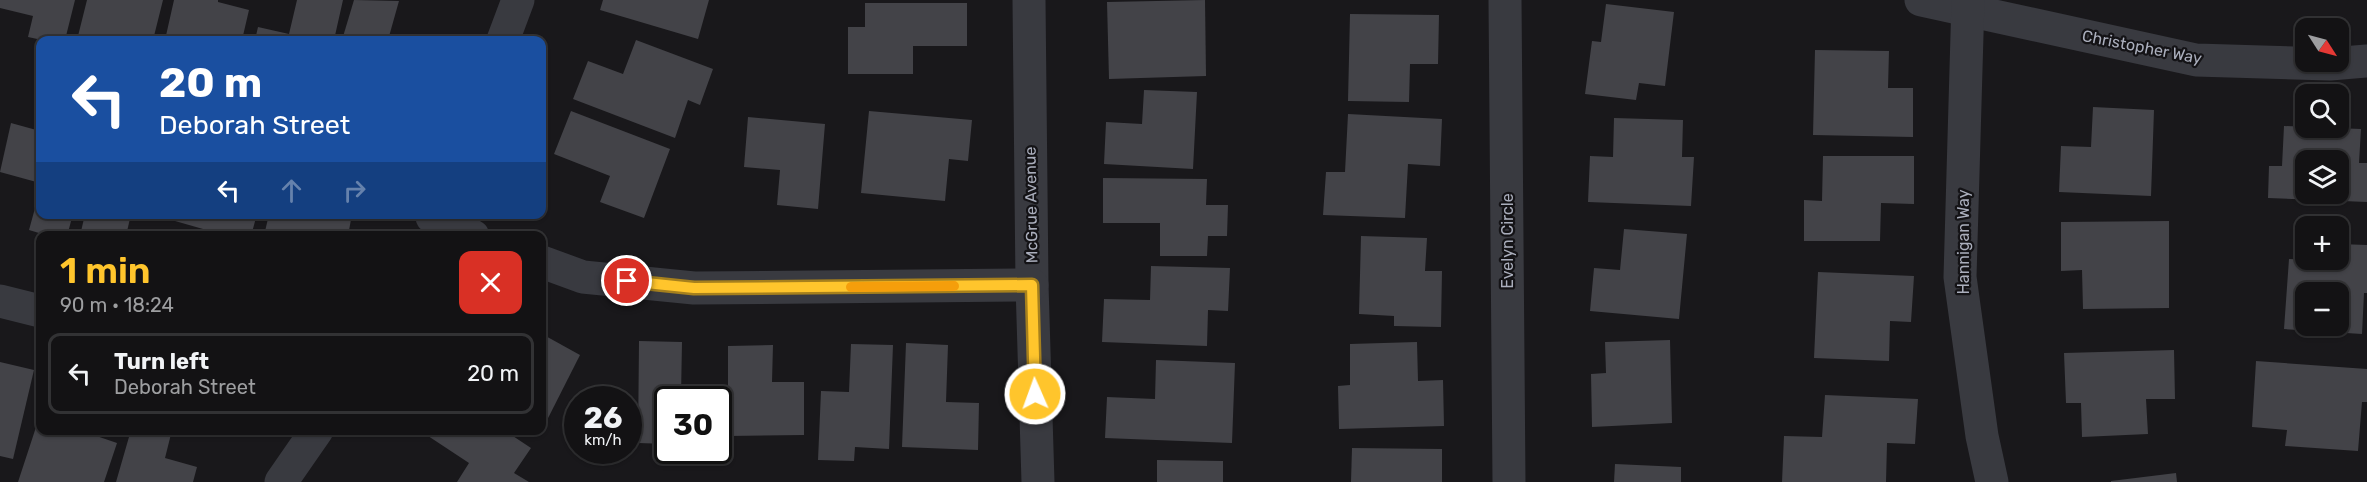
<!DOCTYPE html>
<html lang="en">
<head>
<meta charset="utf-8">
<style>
  :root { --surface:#131214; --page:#202022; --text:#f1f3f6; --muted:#9d9ea0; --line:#323234; --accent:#ffc52c }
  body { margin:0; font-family:Rubik,sans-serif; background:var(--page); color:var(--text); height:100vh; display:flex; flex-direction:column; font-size:22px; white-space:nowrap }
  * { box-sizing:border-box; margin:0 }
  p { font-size:20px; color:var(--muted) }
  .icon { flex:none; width:33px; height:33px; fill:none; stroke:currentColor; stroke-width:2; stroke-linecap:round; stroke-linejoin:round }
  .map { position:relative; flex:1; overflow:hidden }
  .side { position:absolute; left:36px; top:231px; width:510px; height:204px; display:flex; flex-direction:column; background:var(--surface); border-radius:12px; box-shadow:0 2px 4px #0004,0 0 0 2px var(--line) }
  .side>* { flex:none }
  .hud { position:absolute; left:36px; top:36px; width:510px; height:183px; border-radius:12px; box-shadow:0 2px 4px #0004,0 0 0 2px var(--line); background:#1a4fa0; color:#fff; overflow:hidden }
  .needle { width:39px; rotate:126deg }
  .buttons { position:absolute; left:2295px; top:18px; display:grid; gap:12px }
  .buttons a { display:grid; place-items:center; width:54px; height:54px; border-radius:12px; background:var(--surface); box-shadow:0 2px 4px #0004,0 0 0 2px var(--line); font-size:30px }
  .speed { position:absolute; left:564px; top:386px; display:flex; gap:12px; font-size:30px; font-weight:700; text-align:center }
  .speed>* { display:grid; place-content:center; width:78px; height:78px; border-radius:50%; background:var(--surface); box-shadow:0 2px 4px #0004,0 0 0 2px var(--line); line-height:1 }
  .speed small { font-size:15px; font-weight:400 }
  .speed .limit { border:3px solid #111; border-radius:9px; background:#fff; color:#111 }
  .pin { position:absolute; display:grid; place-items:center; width:51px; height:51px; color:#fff; margin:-26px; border:3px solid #fff; border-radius:50%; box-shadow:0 2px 6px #0007 }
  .me { position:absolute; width:66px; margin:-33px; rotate:358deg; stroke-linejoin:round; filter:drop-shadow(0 0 4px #0008) }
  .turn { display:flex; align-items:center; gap:21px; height:126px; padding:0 24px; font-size:27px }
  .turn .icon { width:78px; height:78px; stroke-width:2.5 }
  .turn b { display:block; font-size:42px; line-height:51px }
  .lanes { display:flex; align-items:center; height:57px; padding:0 24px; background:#0003; justify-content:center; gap:30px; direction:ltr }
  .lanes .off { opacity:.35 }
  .round { display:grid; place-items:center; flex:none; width:63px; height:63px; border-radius:12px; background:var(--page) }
  .headline { display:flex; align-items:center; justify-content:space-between; height:102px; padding:0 24px }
  h1 { font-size:36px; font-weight:600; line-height:45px; color:var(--accent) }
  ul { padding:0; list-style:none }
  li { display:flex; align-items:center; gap:18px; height:81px; margin:0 12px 9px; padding:0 12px; border:3px solid var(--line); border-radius:12px }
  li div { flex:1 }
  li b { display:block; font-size:22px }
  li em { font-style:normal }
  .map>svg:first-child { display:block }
  .building { fill:#434348; fill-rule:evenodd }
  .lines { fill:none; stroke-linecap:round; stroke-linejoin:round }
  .street { stroke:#393a40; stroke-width:33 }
  .route-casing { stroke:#a6801d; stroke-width:15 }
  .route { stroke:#ffc52c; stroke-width:10 }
  .slow { stroke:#f59e0b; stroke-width:10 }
  .labels { text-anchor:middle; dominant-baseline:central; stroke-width:4.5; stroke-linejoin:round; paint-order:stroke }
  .street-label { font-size:16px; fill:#aaaebc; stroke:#141316 }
</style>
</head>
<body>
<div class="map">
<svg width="2367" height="482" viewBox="0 0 2367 482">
  <rect width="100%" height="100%" fill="#19181b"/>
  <g class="building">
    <polygon points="0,0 75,0 65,40 42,40 28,37 33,16 0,8"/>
    <polygon points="87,0 163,0 153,40 97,40 78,36"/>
    <polygon points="174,0 218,0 218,2 249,10 242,40 165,40"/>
    <polygon points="297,0 343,0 334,40 255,40 258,27 289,34"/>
    <polygon points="354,0 399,1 388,40 342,40"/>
    <polygon points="603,0 709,0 698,39 600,10"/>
    <polygon points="1205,0 1206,76 1109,79 1107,2"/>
    <polygon points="865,3 967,3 967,46 913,46 913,74 848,74 848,27 865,27"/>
    <polygon points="1606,4 1674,12 1665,86 1639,83 1636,100 1585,94 1592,41 1601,42"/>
    <polygon points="1350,14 1439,15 1438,64 1410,64 1409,102 1348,101"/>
    <polygon points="636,40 713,69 700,105 688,100 675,138 573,99 588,61 623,74"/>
    <polygon points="1815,50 1889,51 1888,88 1913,88 1913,137 1813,135"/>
    <polygon points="1144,90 1197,92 1193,169 1104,164 1106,122 1142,124"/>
    <polygon points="2093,107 2154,110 2151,196 2059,192 2061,146 2091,147"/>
    <polygon points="571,111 670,149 644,218 600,202 610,176 554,154"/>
    <polygon points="869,111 972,120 968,161 949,159 945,201 861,193"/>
    <polygon points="1348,114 1442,119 1440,166 1408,164 1405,218 1323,215 1326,172 1345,172"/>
    <polygon points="748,117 825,124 818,209 777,205 780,170 744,167"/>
    <polygon points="1614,118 1683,120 1682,157 1694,157 1691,206 1588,202 1590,156 1613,157"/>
    <polygon points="11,123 40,131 40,183 0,172"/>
    <path d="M 2284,126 L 2361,129 L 2359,163 L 2367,163 L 2367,202 L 2268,198 L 2269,166 L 2282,166 ZM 2306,160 L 2338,160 L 2338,194 L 2306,194 Z"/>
    <polygon points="1823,156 1914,156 1914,204 1881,203 1880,241 1804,241 1804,200 1822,201"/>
    <polygon points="1103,178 1207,179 1206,205 1228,205 1227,236 1208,236 1207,256 1160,256 1160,223 1103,223"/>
    <polygon points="40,190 40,214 73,214 67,236 49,236 29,230"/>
    <polygon points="85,214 131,214 126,236 80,236"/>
    <polygon points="177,214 257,214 251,236 209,236 210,231 175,221"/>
    <polygon points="269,214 352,214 348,236 264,236"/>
    <polygon points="2169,221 2169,308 2083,309 2082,270 2061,271 2061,222"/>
    <polygon points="1624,229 1687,234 1679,319 1590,311 1594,268 1620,270"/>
    <polygon points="1361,236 1427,238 1425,271 1442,271 1441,327 1394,326 1394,316 1359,314"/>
    <path d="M 2339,244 L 2367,245 L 2367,293 L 2364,293 L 2362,334 L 2284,329 L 2289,259 L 2339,261 ZM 2306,292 L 2338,292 L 2338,326 L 2306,326 Z"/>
    <polygon points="1151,266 1230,268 1228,311 1208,310 1207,346 1102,342 1104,299 1150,300"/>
    <polygon points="1818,272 1914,276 1911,322 1890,321 1889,361 1814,358"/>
    <polygon points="542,334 580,355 542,430"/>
    <polygon points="1670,340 1672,423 1592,427 1591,374 1606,373 1605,342"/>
    <polygon points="639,341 682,342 681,396 720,397 719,399 668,399 668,444 638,443"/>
    <polygon points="1417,342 1418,381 1443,380 1444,426 1339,429 1338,386 1350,385 1350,344"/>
    <polygon points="906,343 948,345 946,402 979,403 978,450 902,447"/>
    <polygon points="851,344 893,345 889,449 855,447 854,461 818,460 821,391 849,392"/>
    <polygon points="773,345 772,382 804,382 804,435 728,436 728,346"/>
    <polygon points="2174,350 2175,399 2146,399 2148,434 2082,437 2081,403 2066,403 2064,353"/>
    <polygon points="1156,360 1235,363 1232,443 1105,438 1107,397 1155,399"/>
    <polygon points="2256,361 2367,369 2367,402 2362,402 2358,451 2285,446 2287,430 2252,427"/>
    <polygon points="0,362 34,370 13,459 0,456"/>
    <polygon points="1825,395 1918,399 1915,444 1887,443 1886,482 1782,482 1784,436 1822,437"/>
    <polygon points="40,415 40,430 79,430 117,443 104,482 18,482"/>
    <polygon points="131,430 172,430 165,458 197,467 193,482 116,482"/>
    <polygon points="419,430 504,430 531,448 514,473 529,482 457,482 469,463"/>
    <polygon points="1352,448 1442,449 1442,482 1351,482"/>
    <polygon points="1157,460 1223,461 1223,482 1157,482"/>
    <polygon points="1615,464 1681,467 1681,482 1614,482"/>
    <polygon points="2176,473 2177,482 2111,482 2111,481"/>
  </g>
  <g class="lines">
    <g class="street">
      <polyline points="1029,0 1032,285 1038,482"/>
      <polyline points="1505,0 1509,482"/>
      <polyline points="1921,0 2196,60 2330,64 2367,61"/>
      <polyline points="1968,0 1960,277 1982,436 1992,482"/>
      <polyline points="503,40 518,0"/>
      <polyline points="432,217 473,236"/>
      <polyline points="542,262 583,277 694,288 1032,285"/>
      <polyline points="0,301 40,311"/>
      <polyline points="281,482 317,430"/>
    </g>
  </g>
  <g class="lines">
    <defs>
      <polyline id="route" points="627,281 694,288 1032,285 1035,394"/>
    </defs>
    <use href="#route" class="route-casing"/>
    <use href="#route" class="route"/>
    <polyline class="slow" points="851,287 954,286"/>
  </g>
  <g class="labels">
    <g class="street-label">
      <text transform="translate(2142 47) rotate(11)">Christopher Way</text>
      <text transform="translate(1031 205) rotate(-91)">McGrue Avenue</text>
      <text transform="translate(1507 241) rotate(-90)">Evelyn Circle</text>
      <text transform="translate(1963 242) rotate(-90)">Hannigan Way</text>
    </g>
  </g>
</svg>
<div class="buttons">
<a><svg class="needle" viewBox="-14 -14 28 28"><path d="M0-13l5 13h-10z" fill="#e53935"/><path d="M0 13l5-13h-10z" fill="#9d9ea0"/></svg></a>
<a><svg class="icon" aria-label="search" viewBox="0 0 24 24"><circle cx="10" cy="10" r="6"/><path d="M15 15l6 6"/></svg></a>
<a><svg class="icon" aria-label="layers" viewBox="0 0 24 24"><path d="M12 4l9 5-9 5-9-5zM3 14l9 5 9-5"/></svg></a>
<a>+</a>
<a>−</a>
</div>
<div class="speed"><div>26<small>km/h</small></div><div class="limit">30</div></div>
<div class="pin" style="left:627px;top:281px;background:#d93025"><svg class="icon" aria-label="arrive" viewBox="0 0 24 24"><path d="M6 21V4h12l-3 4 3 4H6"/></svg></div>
<svg class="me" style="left:1035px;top:394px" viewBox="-20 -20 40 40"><circle r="17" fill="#ffc52c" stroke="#fff" stroke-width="3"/><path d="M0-11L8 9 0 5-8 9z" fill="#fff"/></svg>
<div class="hud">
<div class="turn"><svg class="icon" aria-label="left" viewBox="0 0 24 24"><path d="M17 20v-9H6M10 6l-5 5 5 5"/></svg><div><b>20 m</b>Deborah Street</div></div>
<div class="lanes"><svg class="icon" aria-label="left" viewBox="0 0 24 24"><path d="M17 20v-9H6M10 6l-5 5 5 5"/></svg><svg class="icon off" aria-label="ahead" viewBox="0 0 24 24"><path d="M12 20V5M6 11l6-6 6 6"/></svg><svg class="icon off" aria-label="right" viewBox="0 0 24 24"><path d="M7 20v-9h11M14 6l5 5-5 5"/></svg></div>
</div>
<section class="side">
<div class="headline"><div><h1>1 min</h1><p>90 m · 18:24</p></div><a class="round" style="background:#d93025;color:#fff"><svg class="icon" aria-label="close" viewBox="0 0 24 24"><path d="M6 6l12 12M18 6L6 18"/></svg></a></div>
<ul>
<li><svg class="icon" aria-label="left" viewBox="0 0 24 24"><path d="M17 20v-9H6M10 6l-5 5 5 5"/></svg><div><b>Turn left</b><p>Deborah Street</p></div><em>20 m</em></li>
</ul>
</section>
</div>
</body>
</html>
